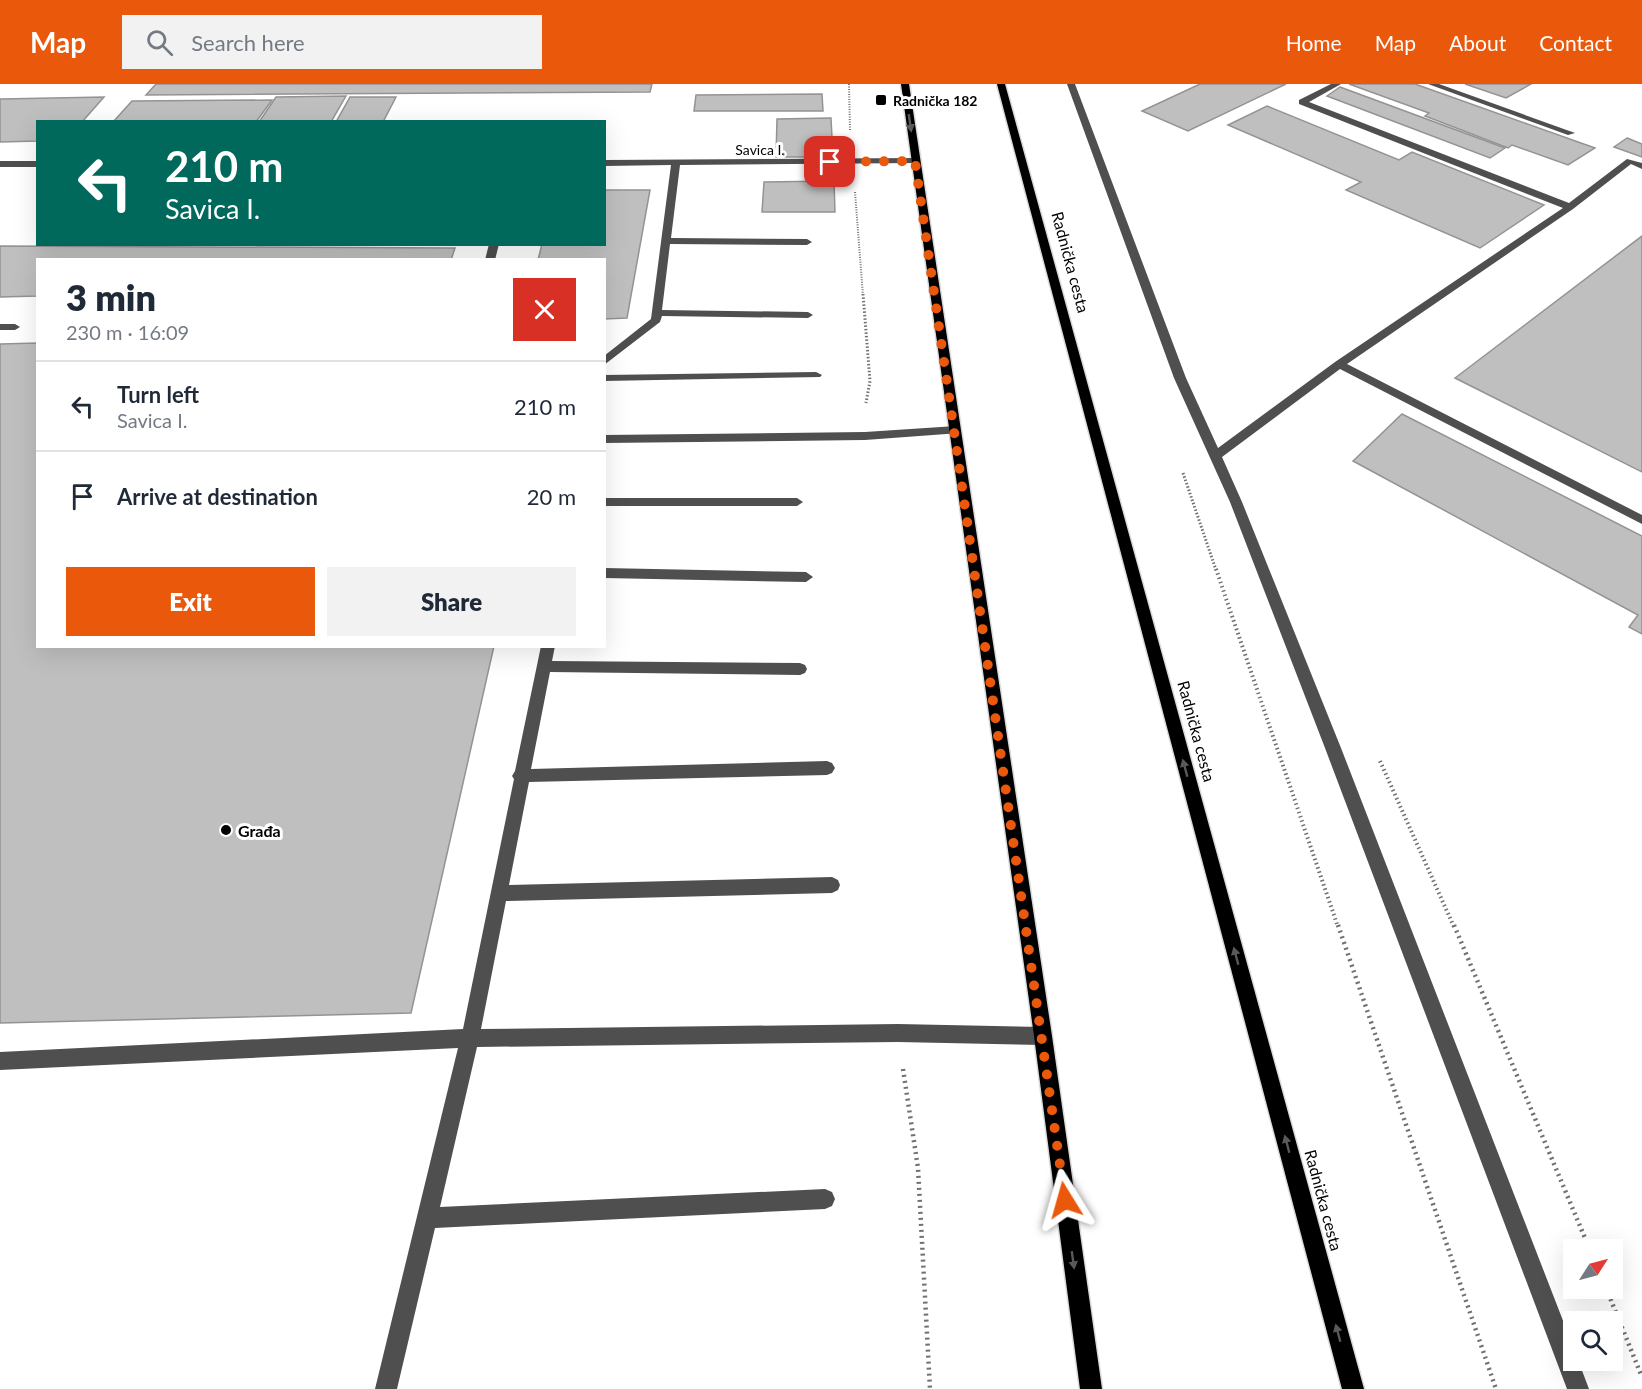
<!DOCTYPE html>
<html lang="en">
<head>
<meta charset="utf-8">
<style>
  :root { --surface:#fff; --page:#f2f2f3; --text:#1f2937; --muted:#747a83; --line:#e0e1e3; --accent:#ea580c }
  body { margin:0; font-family:Lato,sans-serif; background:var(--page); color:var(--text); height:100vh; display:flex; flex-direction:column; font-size:22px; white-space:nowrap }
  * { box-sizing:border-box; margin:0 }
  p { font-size:20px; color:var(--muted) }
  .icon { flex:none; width:33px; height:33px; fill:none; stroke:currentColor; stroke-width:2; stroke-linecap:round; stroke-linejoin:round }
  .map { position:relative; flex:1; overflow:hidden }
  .details { position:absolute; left:36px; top:174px; width:570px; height:390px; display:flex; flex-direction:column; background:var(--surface); border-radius:0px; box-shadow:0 6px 24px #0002 }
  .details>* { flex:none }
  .top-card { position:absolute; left:36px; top:36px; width:570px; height:126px; border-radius:0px; box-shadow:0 6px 24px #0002; background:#00695c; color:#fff; overflow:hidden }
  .needle { width:39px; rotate:54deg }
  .controls { position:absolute; left:1563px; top:1155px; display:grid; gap:12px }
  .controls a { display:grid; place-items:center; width:60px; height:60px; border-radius:0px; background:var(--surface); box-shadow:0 6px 24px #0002; font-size:30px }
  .pin { position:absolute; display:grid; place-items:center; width:51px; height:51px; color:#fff; margin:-26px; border-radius:12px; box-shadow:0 3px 9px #0006 }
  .me { position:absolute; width:66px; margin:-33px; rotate:352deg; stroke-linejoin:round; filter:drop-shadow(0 0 4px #0008) }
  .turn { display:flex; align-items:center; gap:21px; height:126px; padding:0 30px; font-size:27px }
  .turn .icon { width:78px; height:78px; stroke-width:2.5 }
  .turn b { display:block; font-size:42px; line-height:51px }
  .round { display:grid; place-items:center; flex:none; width:63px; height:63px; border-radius:0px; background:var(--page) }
  .headline { display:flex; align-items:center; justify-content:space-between; height:102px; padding:0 30px }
  h1 { font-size:36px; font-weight:800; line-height:45px }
  .action { display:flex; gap:12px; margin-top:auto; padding:12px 30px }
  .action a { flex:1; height:69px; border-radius:0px; background:var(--accent); color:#fff; font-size:24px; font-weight:800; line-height:69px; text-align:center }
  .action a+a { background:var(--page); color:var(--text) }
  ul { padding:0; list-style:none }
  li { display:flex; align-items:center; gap:18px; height:90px; padding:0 30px; border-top:2px solid var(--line) }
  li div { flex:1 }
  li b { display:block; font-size:22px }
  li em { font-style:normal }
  header { display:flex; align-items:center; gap:36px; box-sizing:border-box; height:84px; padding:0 30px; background:var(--accent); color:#fff }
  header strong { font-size:28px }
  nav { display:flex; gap:33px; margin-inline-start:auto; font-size:21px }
  .search { width:420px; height:54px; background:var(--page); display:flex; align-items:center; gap:15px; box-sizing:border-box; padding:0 21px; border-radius:0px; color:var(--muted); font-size:22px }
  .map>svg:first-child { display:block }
  .building { fill:#bfbfbf; stroke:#939393; stroke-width:1.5 }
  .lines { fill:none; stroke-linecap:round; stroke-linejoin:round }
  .major-casing { stroke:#dbdbdb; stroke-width:3 }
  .path-far3 { stroke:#717171; stroke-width:2; stroke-dasharray:1 1.5; stroke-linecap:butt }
  .path-far2 { stroke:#717171; stroke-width:3; stroke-dasharray:1.5 2; stroke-linecap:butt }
  .path-far1 { stroke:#717171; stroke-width:4; stroke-dasharray:1.5 3; stroke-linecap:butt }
  .path { stroke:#717171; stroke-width:4.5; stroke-dasharray:2 4; stroke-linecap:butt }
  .minor { fill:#4f4f4f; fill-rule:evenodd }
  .major { fill:#000; fill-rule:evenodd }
  .oneway { fill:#595959 }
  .route { stroke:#ea580c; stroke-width:10; stroke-dasharray:0 18 }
  .poi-dot { fill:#000; stroke:#fff; stroke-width:2 }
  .labels { text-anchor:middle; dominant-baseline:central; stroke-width:6; stroke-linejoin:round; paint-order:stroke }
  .far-poi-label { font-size:14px; font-weight:bold; fill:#000; stroke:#fff; text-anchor:start }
  .far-street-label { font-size:14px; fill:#000; stroke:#fff }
  .street-label { font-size:16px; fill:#000; stroke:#fff }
  .poi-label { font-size:16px; font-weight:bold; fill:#000; stroke:#fff; text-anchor:start }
</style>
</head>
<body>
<header>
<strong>Map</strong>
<div class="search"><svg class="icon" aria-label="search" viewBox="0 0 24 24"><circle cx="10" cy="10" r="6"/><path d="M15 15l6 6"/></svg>Search here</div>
<nav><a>Home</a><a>Map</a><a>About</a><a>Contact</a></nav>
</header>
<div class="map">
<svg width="1642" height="1305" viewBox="0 0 1642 1305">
  <rect width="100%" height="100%" fill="#fff"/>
  <g class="building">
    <polygon points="156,0 652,0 650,8 146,11"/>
    <polygon points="1200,0 1286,0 1188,47 1142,27"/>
    <polygon points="1349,0 1415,0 1595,64 1568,81 1512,61 1508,64 1425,32 1429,29"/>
    <polygon points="1465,0 1531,0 1506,14"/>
    <polygon points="1340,3 1505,64 1490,74 1327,12"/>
    <polygon points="822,10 823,27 694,27 696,11"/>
    <polygon points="346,12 331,38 259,38 276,13"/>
    <polygon points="104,13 82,38 38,38 38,57 0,58 0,15"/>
    <polygon points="350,13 396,13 383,38 336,38"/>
    <polygon points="272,16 256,38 113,38 132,17"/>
    <polygon points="1267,22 1399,76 1412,68 1544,121 1480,164 1346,106 1361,98 1228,41"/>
    <polygon points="831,34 833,73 776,73 777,35"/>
    <polygon points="1627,54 1642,60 1642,73 1614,63"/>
    <polygon points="834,97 835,128 762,128 764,98"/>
    <polygon points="604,106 650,106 627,234 604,235 604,176 538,176 542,160 604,160"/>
    <polygon points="1642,152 1642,388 1455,294"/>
    <polygon points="0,162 455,164 451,176 38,176 38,212 0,213"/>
    <polygon points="38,259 38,562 494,562 411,929 0,939 0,260"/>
    <polygon points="1402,330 1642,452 1642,550 1629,543 1638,531 1353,377"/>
  </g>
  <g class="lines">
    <defs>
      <g id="major">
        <polygon points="901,0 909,0 1052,952 1102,1305 1080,1305 1034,952"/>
        <polygon points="997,0 1005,0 1364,1305 1342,1305"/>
      </g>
    </defs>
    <use href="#major" class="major-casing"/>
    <g class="path-far3">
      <polyline points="849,0 850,47"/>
      <polyline points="855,108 863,212"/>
    </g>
    <g class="path-far2">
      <polyline points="863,210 870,297 866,319"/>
      <polyline points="1183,389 1216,486"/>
    </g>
    <g class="path-far1">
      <polyline points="1216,485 1338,843"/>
      <polyline points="1380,677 1454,843"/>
    </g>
    <g class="path">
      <polyline points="1338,841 1496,1305"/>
      <polyline points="1454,841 1590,1166"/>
      <polyline points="903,985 918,1084 930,1305"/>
      <polyline points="1606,1204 1642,1293"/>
    </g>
    <g class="minor">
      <polygon points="1067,0 1075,0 1186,294 1218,364 1335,278 1563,124 1299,20 1299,16 1331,0 1341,0 1309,18 1569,119 1627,75 1642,79 1642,85 1631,80 1573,125 1347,280 1642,431 1642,440 1340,285 1222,373 1242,418 1341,664 1574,1265 1574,1276 1578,1276 1589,1305 1567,1305 1325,664 1230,418 1174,294"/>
      <polygon points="1428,0 1439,0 1575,49 1568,51"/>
      <polygon points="915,74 919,77 918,79 680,81 671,154 807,155 812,158 807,161 670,160 662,226 808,228 813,231 808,234 662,232 660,238 604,281 604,272 651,235 671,81 604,82 604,76"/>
      <rect x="0" y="77" width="38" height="6"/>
      <polygon points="489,160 499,160 495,176 485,176"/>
      <polygon points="0,240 15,240 20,243 15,246 0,246"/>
      <polygon points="816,288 822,291 820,293 604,297 604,291"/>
      <polygon points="956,342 960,343 960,349 865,356 604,359 604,351 865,348"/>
      <polygon points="604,414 797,414 803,418 797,422 604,422"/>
      <polygon points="604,484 806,488 813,493 806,498 604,494"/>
      <polygon points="541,562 555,562 552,577 800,579 805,581 807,585 805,589 800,591 550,588 531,685 827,677 832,679 835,684 832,689 827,691 529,698 509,801 832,793 838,796 840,801 838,806 832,809 506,817 481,945 898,940 1043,943 1049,946 1052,952 1049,958 1043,961 898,958 477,963 440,1123 825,1105 832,1108 835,1115 832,1122 825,1125 435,1144 397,1305 375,1305 458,964 0,986 0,968 463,945 514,695 512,692 515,687"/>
    </g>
    <use href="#major" class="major"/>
  </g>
  <defs><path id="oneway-solid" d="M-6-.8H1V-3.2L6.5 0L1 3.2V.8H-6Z" transform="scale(1.5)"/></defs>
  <g class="oneway">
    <use href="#oneway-solid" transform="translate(910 39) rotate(82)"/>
    <use href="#oneway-solid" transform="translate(1185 684) rotate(-105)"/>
    <use href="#oneway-solid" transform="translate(1236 872) rotate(-105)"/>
    <use href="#oneway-solid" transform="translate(1287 1060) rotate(-105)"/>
    <use href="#oneway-solid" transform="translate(1073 1176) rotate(82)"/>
    <use href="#oneway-solid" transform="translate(1338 1249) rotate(-105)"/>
  </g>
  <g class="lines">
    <polyline class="route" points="830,78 915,77 1065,1116"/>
  </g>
  <g class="poi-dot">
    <rect x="875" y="10" width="12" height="12" rx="3"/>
    <circle cx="226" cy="746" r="6"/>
  </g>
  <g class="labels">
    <g class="far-poi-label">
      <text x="893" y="16">Radnička 182</text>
    </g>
    <g class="far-street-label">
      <text x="760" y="65">Savica I.</text>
    </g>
    <g class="street-label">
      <text transform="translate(1071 178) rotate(75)">Radnička cesta</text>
      <text transform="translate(1197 647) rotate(75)">Radnička cesta</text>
      <text transform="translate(1324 1116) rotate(75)">Radnička cesta</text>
    </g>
    <g class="poi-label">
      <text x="238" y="746">Građa</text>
    </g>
  </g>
</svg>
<div class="controls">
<a><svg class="needle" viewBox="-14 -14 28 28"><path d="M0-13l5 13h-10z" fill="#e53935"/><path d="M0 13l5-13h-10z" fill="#747a83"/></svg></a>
<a><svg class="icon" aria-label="search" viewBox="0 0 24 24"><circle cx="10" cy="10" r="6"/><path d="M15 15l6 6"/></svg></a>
</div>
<div class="pin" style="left:830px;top:78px;background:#d93025"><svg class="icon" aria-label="arrive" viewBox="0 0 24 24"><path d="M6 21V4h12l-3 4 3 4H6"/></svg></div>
<svg class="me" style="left:1065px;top:1116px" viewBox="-20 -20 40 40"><path d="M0-17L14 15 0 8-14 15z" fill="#ea580c" stroke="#fff" stroke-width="4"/></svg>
<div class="top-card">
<div class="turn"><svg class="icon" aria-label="left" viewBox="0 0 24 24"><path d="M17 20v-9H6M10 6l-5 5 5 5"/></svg><div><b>210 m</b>Savica I.</div></div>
</div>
<section class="details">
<div class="headline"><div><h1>3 min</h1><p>230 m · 16:09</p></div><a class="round" style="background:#d93025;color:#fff"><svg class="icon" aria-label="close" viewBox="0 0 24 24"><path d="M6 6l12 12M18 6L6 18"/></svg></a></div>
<ul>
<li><svg class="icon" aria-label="left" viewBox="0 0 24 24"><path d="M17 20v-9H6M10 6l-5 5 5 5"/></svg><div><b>Turn left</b><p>Savica I.</p></div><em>210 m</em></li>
<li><svg class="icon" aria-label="arrive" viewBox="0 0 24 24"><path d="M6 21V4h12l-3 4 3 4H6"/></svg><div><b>Arrive at destination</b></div><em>20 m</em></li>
</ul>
<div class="action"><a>Exit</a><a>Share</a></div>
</section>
</div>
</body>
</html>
